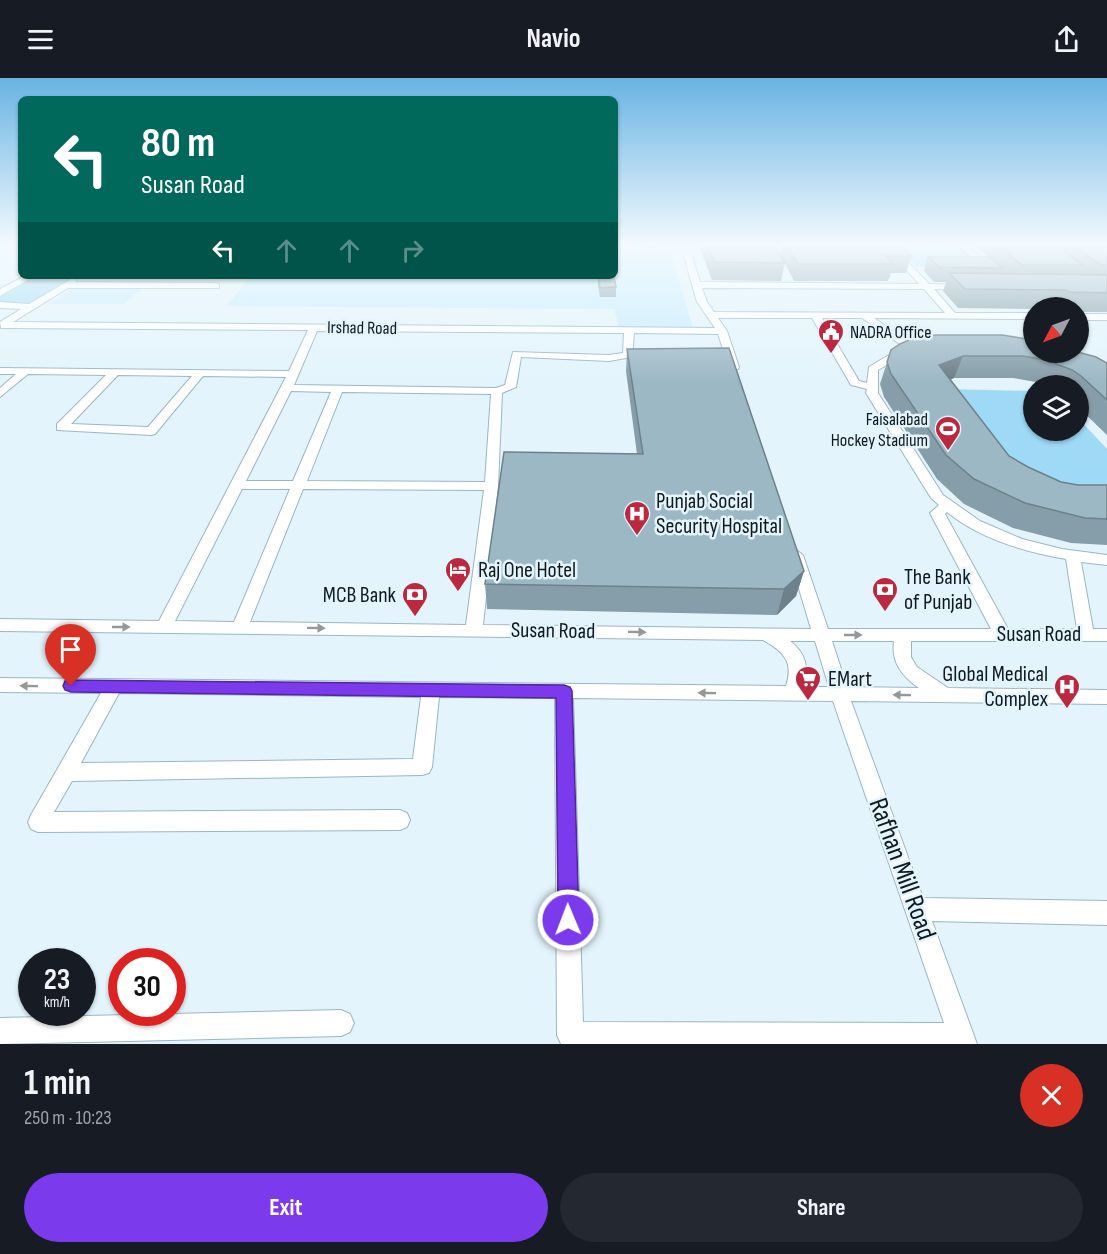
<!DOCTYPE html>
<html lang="en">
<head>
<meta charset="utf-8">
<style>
  :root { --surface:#171b24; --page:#242831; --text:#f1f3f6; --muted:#9ea1a6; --accent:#7c3aed }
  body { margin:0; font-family:"Sofia Sans Condensed",sans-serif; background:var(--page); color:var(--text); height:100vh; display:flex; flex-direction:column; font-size:22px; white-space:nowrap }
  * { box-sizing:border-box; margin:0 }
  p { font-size:20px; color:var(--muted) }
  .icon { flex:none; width:33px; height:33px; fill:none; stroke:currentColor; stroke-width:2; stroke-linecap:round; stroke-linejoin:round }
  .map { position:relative; height:966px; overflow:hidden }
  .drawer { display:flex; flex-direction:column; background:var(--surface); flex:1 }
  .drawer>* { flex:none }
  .banner { position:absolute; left:18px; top:18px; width:600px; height:183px; border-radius:9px; box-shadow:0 2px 4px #0004; background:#00695c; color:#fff; overflow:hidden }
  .needle { width:39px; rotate:229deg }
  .fabs { position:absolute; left:1023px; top:219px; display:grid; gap:12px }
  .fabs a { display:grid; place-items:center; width:66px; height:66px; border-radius:50%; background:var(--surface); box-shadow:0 2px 4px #0004; font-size:30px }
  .speed { position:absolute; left:18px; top:870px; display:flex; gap:12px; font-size:30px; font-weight:700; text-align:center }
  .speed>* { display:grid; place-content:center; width:78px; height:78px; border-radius:50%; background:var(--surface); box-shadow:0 2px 4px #0004; line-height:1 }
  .speed small { font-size:15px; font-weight:400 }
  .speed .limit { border:9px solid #d22; background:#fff; color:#111 }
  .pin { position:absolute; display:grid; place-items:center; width:51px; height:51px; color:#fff; margin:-62px -26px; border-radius:50% 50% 50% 0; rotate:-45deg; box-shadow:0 0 6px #0007 }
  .pin .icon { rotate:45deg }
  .me { position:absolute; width:66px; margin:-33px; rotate:359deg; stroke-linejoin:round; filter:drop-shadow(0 0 4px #0008) }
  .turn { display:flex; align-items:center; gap:21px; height:126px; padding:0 24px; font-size:27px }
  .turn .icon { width:78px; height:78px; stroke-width:2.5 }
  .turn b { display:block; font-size:42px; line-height:51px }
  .lanes { display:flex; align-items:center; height:57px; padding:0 24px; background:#0003; justify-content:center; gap:30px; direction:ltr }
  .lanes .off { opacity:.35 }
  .round { display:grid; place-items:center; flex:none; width:63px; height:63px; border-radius:32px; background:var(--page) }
  .headline { display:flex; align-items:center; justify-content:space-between; height:102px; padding:0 24px }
  h1 { font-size:36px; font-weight:700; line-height:45px }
  .cta { display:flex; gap:12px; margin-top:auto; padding:12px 24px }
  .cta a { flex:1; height:69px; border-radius:36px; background:var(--accent); color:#fff; font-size:24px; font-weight:700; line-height:69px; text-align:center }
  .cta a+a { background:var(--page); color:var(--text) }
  header { display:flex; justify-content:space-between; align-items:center; height:78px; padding:0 24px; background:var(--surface); font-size:27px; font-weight:700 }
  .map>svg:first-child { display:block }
  .built { fill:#c7ecfe }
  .green { fill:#9edaf6 }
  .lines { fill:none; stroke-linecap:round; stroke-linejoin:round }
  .minor-casing { stroke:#9ab6c3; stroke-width:2 }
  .minor { fill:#fff; fill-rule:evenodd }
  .wall { fill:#869ea9 }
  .shaded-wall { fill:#6d818a }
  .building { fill:#9cb8c5; stroke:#6d818a; stroke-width:1.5 }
  .oneway { fill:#93989a }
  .route { fill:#7c3aed; stroke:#51269a; stroke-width:1.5 }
  .labels { text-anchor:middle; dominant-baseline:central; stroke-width:5; stroke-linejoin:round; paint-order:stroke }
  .far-street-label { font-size:18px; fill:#0f191e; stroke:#e3f4fc }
  .far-poi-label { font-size:18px; fill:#0f191e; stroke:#e3f4fc; text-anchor:start }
  .poi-label { font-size:22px; fill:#0f191e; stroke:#e3f4fc; text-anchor:start }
  .street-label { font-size:22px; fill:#0f191e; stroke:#e3f4fc }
  .near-street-label { font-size:27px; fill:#0f191e; stroke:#e3f4fc }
</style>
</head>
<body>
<header><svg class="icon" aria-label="menu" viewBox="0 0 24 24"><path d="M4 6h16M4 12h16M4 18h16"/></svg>Navio<svg class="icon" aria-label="share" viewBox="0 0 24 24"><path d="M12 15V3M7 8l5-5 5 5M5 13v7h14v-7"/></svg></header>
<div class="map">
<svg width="1107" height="966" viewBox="0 0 1107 966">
  <rect width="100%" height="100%" fill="#e3f4fc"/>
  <g class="built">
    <polygon points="615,168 669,168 693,250 619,249 614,231 226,228 251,198 615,198"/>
    <polygon points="144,209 124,226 50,226 73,210"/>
  </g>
  <g class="green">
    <polygon points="896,168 958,168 982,190 917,189"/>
    <polygon points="36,198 79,198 30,227 0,225 0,219"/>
    <polygon points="943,311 1033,313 1034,352 1078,352 1079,341 1107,371 1107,413 1020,411"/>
  </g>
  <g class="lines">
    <defs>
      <g id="minor">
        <path d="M 681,168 L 689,168 L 700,204 L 919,206 L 885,168 L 893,168 L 929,206 L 967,207 L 968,209 L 964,212 L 934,211 L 955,235 L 1034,235 L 1034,241 L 874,240 L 921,272 L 916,275 L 911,273 L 911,277 L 895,282 L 878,292 L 878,315 L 943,417 L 980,443 L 1022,461 L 1062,471 L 1107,477 L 1107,487 L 1081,484 L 1093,551 L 1107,551 L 1107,563 L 911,563 L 911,579 L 917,589 L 948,610 L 1107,612 L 1107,626 L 851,623 L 923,820 L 1107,823 L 1107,847 L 932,843 L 977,966 L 561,966 L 557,957 L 555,620 L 439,619 L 432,689 L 429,695 L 422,697 L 72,703 L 54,734 L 400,732 L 407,735 L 410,742 L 407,749 L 400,752 L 38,754 L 31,751 L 28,744 L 31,737 L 101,615 L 0,614 L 0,600 L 786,608 C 794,584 784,574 763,562 L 0,553 L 0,541 L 159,543 L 286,299 L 203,298 L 155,356 L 151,357 L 57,352 L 57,346 L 106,297 L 28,296 L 0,319 L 0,310 L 16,296 L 0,296 L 0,290 L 289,293 L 308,252 L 1,250 L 0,244 L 21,231 L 0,230 L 0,224 L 29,226 L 73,200 L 76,201 L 76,204 L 216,205 L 219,206 L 219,210 L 68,210 L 13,244 L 715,250 L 697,224 ZM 702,210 L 924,211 L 945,235 L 714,234 L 707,224 ZM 718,240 L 812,240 L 851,307 L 867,311 L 866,315 L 931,420 L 939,427 L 930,435 L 991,551 L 828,551 L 803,477 L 796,472 L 789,477 L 811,551 L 483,547 L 498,408 L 502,315 L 516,309 L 521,279 L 609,283 L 632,279 L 634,255 L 718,256 L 729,289 L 734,292 L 738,291 L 739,289 L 727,253 ZM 822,240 L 862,240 L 910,273 L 887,278 L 869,289 L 867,305 L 859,303 ZM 317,253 L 624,255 L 623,275 L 609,277 L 513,274 L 505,307 L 496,310 L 294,307 ZM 118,297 L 192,298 L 148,349 L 71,346 ZM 291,313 L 331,314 L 293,403 L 246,403 ZM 342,314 L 491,316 L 485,404 L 307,403 ZM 242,411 L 290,411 L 234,544 L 175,543 ZM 303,411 L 484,412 L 466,547 L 250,544 ZM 947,434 C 980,461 1025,474 1066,481 L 1077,551 L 1008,551 L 945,436 ZM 790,563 L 815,563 L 829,609 L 804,609 C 809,590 806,575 790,563 ZM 832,563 L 894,563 C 891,584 902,598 919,610 L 847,609 ZM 119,615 L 421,619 L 413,681 L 81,685 ZM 573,620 L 833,623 L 944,945 L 583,944 Z"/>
        <polygon points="959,168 968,168 993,190 993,194 987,194"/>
        <polygon points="25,198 35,198 0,218 0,211"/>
        <rect x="1078" y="236" width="29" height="6"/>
        <polygon points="1034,245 1034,274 1028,279 1023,276 1029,248"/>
        <polygon points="341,932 350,936 354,945 350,954 341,958 0,966 0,940"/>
      </g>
    </defs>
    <use href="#minor" class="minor-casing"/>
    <use href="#minor" class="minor"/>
  </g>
  <g class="wall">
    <polygon points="625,168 655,168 655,170"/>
    <polygon points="699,168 774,168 785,185 781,203 712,202"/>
    <polygon points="781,168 901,168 911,178 906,195 891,195 888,203 794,203 780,176"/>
    <polygon points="976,168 1107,168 1107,234 1078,234 1078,230 1034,230 1034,231 958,230 943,213 946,204 934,204 924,193 928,179 988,179"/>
    <polygon points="598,198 616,209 616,219 600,219 598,207"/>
    <polygon points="900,266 1107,285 1107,357 1078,329 1078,308 1044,308 1036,304 1013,300 954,300 950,302 1009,378 1028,389 1061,404 1078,407 1107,407 1107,467 1071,465 1013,450 964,426 937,401 884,319 880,306 891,272"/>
    <polygon points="627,271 804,493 796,518 777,537 487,531 485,506 637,376 626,293"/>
  </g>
  <g class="shaded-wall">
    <polygon points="963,278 954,300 931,309 939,287"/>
    <polygon points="804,493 796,518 777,537 784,511"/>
  </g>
  <g class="building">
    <polygon points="708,168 774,168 785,185 714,184"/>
    <polygon points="787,168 901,168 911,178 886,178 893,186 798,186"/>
    <polygon points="1003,168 1057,168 1083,187 1022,187 1007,175 1012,175"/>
    <polygon points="1074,168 1107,168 1107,187 1101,187"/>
    <polygon points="928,179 989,179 1003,190 939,189"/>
    <polygon points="949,195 1107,197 1107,215 1069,214 1066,212 965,211"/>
    <polygon points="598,198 614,198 616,209 600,210"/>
    <polygon points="935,257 1002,257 1034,262 1034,274 1078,274 1096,279 1107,285 1107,322 1081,298 1072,292 1046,282 1023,278 963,278 939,287 1009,378 1028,389 1061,404 1078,407 1107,407 1107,441 1085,440 1025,425 974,401 946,377 891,296 887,284 891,272 900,266 911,261"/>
    <polygon points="729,270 804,493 784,511 485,506 504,374 643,376 627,271"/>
  </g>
  <defs><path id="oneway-solid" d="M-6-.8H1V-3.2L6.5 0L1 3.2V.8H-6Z" transform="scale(1.5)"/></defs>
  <g class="oneway">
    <use href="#oneway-solid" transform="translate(121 549)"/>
    <use href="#oneway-solid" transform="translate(316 550) rotate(1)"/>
    <use href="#oneway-solid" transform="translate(637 554) rotate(1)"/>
    <use href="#oneway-solid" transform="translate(853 557)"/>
    <use href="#oneway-solid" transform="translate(29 608) rotate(-179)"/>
    <use href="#oneway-solid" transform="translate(707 615) rotate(-179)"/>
    <use href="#oneway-solid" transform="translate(902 617) rotate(-179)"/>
  </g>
  <linearGradient id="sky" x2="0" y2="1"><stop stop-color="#69b3e3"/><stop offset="0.55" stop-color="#f2fafe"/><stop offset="1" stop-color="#f2fafe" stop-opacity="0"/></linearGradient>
  <rect width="1107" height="303" fill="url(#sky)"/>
  <polygon class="route" points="71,602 564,607 570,609 572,613 579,842 576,850 568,853 561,850 558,842 556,620 71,614 65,612 63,608 65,603"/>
  <defs>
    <symbol id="civic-pin" viewBox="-11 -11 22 30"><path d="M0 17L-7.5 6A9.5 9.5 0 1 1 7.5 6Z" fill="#ba293f" stroke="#e3f4fc"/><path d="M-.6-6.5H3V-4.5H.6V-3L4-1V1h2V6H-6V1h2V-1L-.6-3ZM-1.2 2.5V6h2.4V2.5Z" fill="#fff"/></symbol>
    <symbol id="stadium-pin" viewBox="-11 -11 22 30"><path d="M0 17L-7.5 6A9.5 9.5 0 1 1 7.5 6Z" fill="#ba293f" stroke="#e3f4fc"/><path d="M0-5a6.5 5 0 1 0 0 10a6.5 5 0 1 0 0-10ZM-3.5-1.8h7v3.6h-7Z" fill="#fff"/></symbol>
    <symbol id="hospital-pin" viewBox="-11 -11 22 30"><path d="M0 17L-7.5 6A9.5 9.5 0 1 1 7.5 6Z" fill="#ba293f" stroke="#e3f4fc"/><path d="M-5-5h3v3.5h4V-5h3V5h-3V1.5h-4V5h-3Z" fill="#fff"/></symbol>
    <symbol id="hotel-pin" viewBox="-11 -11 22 30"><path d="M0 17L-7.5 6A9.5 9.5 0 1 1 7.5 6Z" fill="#ba293f" stroke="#e3f4fc"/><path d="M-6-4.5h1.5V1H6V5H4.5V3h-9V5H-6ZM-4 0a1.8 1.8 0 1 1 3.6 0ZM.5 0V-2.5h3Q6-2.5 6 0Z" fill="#fff"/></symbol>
    <symbol id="bank-pin" viewBox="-11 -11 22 30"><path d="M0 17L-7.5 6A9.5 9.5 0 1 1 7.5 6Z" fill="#ba293f" stroke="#e3f4fc"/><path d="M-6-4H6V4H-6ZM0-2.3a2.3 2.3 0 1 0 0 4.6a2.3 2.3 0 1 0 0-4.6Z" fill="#fff"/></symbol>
    <symbol id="supermarket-pin" viewBox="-11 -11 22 30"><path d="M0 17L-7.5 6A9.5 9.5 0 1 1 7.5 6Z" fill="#ba293f" stroke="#e3f4fc"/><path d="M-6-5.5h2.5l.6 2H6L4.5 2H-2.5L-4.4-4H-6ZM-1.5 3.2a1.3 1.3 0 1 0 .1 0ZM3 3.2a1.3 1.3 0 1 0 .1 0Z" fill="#fff"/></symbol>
  </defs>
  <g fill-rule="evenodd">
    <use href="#civic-pin" x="816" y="239" width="30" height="40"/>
    <use href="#stadium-pin" x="933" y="336" width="30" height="40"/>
    <use href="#hospital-pin" x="622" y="421" width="30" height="40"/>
    <use href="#hotel-pin" x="443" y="477" width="30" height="40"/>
    <use href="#bank-pin" x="870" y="497" width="30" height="40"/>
    <use href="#bank-pin" x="400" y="502" width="30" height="40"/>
    <use href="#supermarket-pin" x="793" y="586" width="30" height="40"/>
    <use href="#hospital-pin" x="1052" y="594" width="30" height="40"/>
  </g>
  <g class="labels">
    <g class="far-street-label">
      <text transform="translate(362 250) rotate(1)">Irshad Road</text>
    </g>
    <g class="far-poi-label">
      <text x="850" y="254">NADRA Office</text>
      <text x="928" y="341" text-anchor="end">Faisalabad<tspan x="928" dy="21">Hockey Stadium</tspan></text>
    </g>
    <g class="poi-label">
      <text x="656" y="423">Punjab Social<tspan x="656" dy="25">Security Hospital</tspan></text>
      <text x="478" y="492">Raj One Hotel</text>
      <text x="904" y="499">The Bank<tspan x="904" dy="25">of Punjab</tspan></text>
      <text x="396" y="517" text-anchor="end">MCB Bank</text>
      <text x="1048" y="596" text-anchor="end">Global Medical<tspan x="1048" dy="25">Complex</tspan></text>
      <text x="828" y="601">EMart</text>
    </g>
    <g class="street-label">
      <text transform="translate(553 553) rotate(1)">Susan Road</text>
      <text x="1039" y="556">Susan Road</text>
    </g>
    <g class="near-street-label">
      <text transform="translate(902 791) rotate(70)">Rafhan Mill Road</text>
    </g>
  </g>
</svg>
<div class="fabs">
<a><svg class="needle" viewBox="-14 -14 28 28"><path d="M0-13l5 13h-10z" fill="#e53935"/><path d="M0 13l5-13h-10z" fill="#9ea1a6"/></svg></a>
<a><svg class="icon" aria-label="layers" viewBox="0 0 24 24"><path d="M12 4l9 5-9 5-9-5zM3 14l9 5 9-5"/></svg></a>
</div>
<div class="speed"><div>23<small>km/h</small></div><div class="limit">30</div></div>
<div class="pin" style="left:71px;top:608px;background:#d93025"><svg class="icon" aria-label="arrive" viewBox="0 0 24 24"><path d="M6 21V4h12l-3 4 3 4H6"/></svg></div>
<svg class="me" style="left:568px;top:842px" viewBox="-20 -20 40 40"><circle r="17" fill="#7c3aed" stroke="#fff" stroke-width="3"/><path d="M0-11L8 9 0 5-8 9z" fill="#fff"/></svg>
<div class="banner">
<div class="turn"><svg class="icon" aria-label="left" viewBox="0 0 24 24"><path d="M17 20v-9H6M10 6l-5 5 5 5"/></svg><div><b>80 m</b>Susan Road</div></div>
<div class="lanes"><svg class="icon" aria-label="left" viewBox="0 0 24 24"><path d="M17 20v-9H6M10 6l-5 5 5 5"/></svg><svg class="icon off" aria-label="ahead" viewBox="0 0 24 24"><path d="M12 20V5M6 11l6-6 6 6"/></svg><svg class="icon off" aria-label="ahead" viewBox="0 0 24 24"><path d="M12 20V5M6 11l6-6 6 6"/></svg><svg class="icon off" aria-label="right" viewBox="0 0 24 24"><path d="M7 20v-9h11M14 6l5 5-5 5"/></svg></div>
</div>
</div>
<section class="drawer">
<div class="headline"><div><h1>1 min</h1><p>250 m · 10:23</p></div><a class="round" style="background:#d93025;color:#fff"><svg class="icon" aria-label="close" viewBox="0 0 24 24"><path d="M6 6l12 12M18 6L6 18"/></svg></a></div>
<div class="cta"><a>Exit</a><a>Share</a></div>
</section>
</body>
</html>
